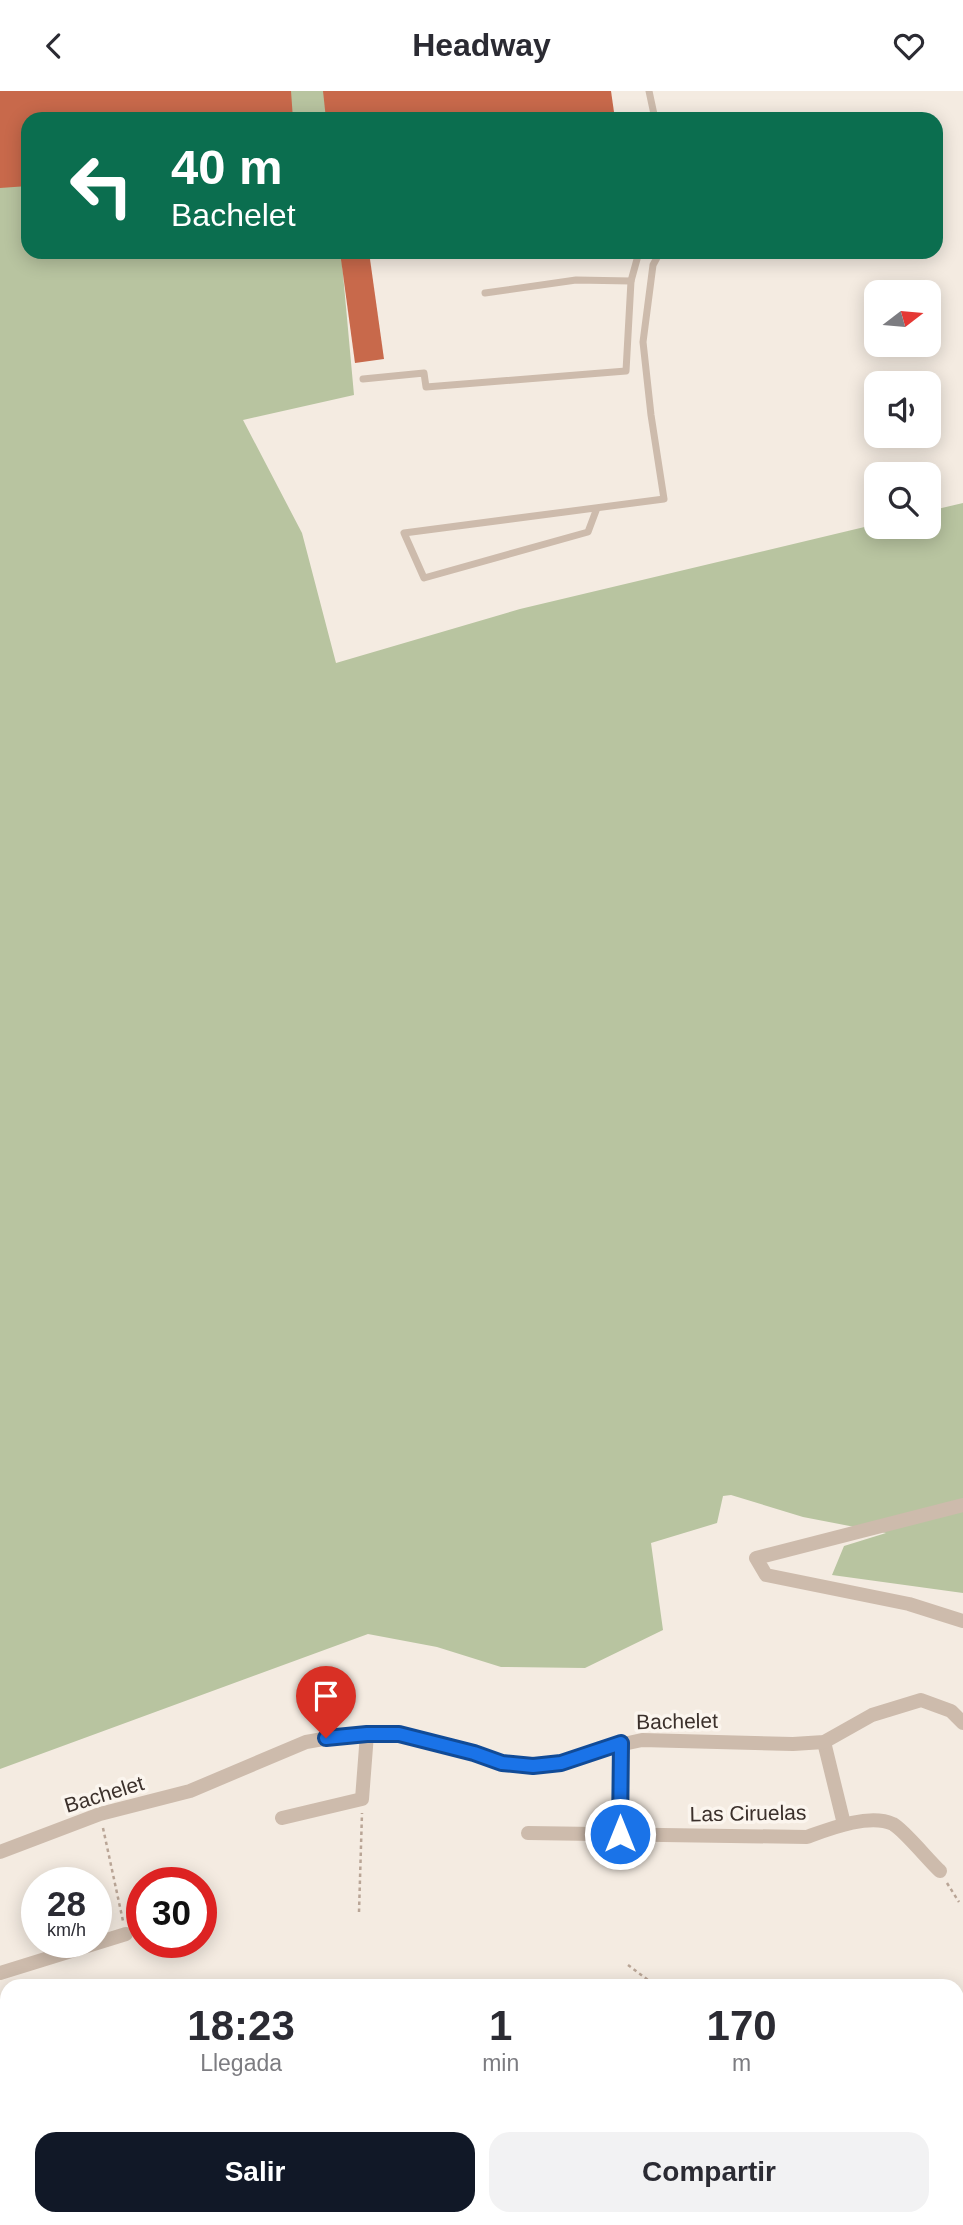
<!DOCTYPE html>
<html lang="es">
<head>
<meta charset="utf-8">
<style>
  :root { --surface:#fff; --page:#f2f2f3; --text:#2b2b33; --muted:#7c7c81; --accent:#111827 }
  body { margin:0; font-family:Arial,sans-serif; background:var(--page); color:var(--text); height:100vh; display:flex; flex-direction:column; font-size:26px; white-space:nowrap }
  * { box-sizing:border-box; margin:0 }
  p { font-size:23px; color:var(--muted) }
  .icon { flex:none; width:38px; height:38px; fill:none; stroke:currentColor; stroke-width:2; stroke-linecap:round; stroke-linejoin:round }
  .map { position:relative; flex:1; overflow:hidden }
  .details { position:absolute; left:0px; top:1888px; width:964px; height:247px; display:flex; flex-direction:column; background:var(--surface); border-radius:21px 21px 0 0; box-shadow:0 4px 18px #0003 }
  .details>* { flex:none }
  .banner { position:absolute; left:21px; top:21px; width:922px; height:147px; border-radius:21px; box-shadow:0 4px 18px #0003; background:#0b6e4f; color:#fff; overflow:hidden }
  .needle { width:46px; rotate:74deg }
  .controls { position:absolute; left:864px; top:189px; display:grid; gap:14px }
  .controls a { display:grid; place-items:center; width:77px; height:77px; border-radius:14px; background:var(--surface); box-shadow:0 4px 18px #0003; font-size:35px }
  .speed { position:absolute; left:21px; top:1776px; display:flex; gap:14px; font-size:35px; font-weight:700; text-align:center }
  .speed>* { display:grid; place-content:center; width:91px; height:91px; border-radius:50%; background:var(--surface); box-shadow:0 4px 18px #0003; line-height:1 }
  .speed small { font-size:18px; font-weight:400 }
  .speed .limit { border:10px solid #d22; background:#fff; color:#111 }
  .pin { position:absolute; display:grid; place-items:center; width:60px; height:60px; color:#fff; margin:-72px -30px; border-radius:50% 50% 50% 0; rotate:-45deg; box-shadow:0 0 7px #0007 }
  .pin .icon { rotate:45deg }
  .me { position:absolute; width:77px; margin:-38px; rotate:0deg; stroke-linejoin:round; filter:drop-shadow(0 0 5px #0008) }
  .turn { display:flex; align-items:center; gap:24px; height:147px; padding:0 35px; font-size:32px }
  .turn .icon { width:91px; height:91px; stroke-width:2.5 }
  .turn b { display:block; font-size:49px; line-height:60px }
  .eta { display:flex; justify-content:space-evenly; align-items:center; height:119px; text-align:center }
  .eta b { font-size:42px; font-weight:700; line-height:49px }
  .primary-button { display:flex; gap:14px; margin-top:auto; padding:14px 35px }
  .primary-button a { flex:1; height:80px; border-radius:21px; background:var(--accent); color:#fff; font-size:28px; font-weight:700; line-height:80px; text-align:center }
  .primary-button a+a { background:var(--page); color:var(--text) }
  header { display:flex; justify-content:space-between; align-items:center; height:91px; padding:0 35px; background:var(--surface); font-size:32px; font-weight:700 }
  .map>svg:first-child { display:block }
  .green { fill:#b8c4a0 }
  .building { fill:#c8694b }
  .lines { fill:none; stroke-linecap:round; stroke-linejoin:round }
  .path { stroke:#b9a596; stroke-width:2.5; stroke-dasharray:3.5 3.5; stroke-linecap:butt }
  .lane { stroke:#cdbbac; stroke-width:7 }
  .street { stroke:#cdbbac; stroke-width:14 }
  .route-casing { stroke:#114b97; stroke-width:18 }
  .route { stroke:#1a73e8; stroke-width:12 }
  .labels { text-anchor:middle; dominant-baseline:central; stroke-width:7; stroke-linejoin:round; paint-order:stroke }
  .street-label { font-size:21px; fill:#3b302b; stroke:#fbf5ee }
</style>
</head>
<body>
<header><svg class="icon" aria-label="back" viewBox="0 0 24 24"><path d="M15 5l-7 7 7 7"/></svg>Headway<svg class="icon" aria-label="heart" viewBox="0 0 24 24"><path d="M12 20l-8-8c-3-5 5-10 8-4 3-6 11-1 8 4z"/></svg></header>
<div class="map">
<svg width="963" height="2134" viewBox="0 0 963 2134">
  <rect width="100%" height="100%" fill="#f4ebe1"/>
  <g class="green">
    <polygon points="0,0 326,0 329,28 28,28 28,161 341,161 354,304 243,329 302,442 336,572 520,518 877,433 877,436 929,436 929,420 963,412 963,1502 832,1484 844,1455 886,1442 803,1426 731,1404 723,1405 717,1432 651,1452 663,1539 585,1577 501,1576 437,1556 368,1543 0,1678"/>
    <polygon points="345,2128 545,2128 557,2134 347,2134"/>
  </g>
  <g class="building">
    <polygon points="0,0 291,0 293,28 28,28 28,95 0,97"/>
    <polygon points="323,0 611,0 615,28 326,28"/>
    <polygon points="340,161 369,161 384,268 355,272"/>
  </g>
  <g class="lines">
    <g class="path">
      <polyline points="103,1737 123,1830"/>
      <polyline points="947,1792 959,1811"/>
      <polyline points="359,1821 362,1722"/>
      <polyline points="628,1874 656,1895"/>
    </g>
    <g class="lane">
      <polyline points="649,0 655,28"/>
      <polyline points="485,202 576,189 631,190 639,161"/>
      <polyline points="363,288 424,282 426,296 626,280 631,190"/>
      <polyline points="597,417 588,441 424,487 404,442 664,408 651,324 643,251 653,174 660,161"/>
    </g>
    <g class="street">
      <polyline points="963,1414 756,1467 766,1484 909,1513 963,1530"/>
      <polyline points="824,1651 844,1733"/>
      <polyline points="282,1727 362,1708 367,1643"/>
      <path d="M 528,1742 L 807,1746 C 829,1738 869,1722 893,1733 C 904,1739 929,1770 940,1780"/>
      <polyline points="620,1743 621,1652"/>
      <polyline points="0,1761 100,1723 190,1700 306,1651 346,1644 399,1643 474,1662 502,1672 533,1675 561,1672 605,1657 642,1649 793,1653 824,1651 872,1624 921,1609 951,1620 963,1632"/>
      <polyline points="0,1882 126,1843"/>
      <polyline points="957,1984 963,1984"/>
      <polyline points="0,2017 7,2019"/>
      <polyline points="98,2128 99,2134"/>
      <polyline points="192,2128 192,2134"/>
      <polyline points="277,2128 278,2134"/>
      <polyline points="703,2128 718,2134"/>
    </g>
  </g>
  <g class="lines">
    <defs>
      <polyline id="route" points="326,1647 367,1643 399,1643 474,1662 502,1672 533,1675 561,1672 621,1652 620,1743"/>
    </defs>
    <use href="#route" class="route-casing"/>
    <use href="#route" class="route"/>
  </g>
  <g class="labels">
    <g class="street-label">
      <text transform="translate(677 1630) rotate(-1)">Bachelet</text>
      <text transform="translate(104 1703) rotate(-17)">Bachelet</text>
      <text transform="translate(748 1722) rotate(-1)">Las Ciruelas</text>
    </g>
  </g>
</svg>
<div class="controls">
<a><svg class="needle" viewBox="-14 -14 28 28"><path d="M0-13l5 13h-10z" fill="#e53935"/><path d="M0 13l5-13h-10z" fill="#7c7c81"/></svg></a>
<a><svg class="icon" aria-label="sound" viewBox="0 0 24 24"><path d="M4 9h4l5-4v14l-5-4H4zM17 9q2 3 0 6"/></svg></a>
<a><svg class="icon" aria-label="search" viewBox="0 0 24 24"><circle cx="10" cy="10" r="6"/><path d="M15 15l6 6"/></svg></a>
</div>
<div class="speed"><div>28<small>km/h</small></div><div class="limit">30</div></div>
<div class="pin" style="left:326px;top:1647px;background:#d93025"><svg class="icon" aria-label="arrive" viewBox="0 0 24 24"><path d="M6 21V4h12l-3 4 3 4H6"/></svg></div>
<svg class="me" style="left:620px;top:1743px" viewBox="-20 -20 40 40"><circle r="17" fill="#1a73e8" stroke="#fff" stroke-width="3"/><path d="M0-11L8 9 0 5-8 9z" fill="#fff"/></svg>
<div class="banner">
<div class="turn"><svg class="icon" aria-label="left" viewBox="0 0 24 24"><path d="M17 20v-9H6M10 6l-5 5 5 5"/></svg><div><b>40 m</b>Bachelet</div></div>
</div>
<section class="details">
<div class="eta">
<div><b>18:23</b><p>Llegada</p></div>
<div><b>1</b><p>min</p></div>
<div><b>170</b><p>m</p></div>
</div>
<div class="primary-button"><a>Salir</a><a>Compartir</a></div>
</section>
</div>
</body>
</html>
